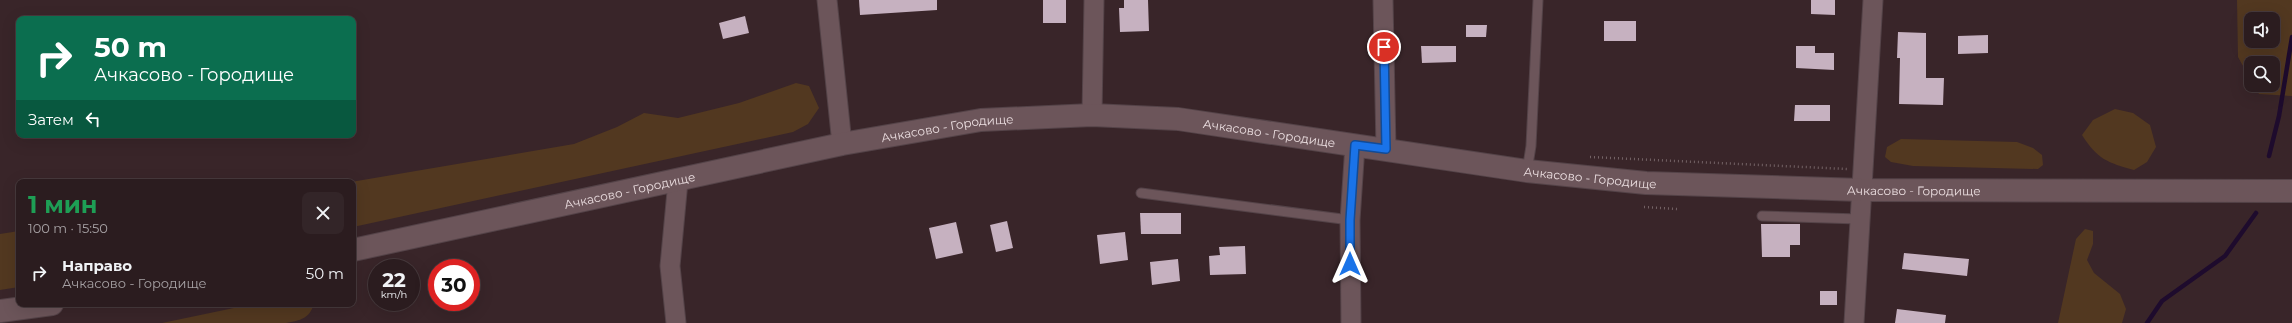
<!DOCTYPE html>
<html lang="ru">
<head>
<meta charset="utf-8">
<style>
  :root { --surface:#2b1c1f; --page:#332528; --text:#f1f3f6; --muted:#a6a1a4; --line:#473a3d }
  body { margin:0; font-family:Montserrat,sans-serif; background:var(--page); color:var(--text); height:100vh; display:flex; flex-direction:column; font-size:15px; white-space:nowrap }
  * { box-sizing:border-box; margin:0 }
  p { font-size:13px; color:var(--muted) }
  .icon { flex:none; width:22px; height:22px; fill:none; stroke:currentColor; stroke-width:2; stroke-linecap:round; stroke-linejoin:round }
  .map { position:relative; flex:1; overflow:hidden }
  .drawer { position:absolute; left:16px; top:179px; width:340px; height:128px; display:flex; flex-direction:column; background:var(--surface); border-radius:8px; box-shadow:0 4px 16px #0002,0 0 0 1px var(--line) }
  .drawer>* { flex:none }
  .banner { position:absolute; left:16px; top:16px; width:340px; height:122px; border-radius:8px; box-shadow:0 4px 16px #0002,0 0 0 1px var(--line); background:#0b6e4f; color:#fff; overflow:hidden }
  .tools { position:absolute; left:2244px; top:12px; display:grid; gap:8px }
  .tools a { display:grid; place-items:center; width:36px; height:36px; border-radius:8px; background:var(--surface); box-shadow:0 4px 16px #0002,0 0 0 1px var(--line); font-size:20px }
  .speed { position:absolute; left:368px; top:259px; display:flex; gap:8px; font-size:20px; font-weight:700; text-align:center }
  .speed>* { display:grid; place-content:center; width:52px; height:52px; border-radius:50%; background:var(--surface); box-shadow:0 4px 16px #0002,0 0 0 1px var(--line); line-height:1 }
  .speed small { font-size:10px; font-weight:400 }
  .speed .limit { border:6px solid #d22; background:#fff; color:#111 }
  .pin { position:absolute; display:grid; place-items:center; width:34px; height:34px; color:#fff; margin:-17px; border:2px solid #fff; border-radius:50%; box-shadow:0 1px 4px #0007 }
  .me { position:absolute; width:44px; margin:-22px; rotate:0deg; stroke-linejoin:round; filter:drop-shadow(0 0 3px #0008) }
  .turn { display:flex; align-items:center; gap:14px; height:84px; padding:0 12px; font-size:18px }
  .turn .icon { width:52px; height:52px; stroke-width:2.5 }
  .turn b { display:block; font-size:28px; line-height:34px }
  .then { display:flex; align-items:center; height:38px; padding:0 12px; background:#0003; gap:8px; font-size:15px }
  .round { display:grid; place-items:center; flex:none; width:42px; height:42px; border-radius:8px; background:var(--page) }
  .headline { display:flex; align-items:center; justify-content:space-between; height:68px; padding:0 12px }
  h1 { font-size:24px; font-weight:700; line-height:30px; color:#1e9e55 }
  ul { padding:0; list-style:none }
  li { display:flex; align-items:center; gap:12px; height:52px; padding:0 12px }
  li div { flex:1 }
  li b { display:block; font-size:15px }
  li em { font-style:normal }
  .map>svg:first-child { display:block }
  .green { fill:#523820; fill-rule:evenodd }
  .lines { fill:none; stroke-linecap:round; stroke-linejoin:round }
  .stream { stroke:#1e0b2d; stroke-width:4.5 }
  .building { fill:#c6b1c0 }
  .lane-casing { stroke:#544348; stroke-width:11 }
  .street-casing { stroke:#544348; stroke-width:21 }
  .secondary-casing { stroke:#544348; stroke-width:24 }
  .path { stroke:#746366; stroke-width:2.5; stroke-dasharray:1 3; stroke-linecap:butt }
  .lane { stroke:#6c555a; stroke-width:9 }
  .street { stroke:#6c555a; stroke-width:19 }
  .secondary { stroke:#6c555a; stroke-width:22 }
  .route-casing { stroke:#114b97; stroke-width:10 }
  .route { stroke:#1a73e8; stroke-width:7 }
  .labels { text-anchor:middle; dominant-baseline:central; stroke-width:4; stroke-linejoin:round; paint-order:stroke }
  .street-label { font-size:12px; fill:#ebdee0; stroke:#1a1113 }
</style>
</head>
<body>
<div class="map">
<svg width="2292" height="323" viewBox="0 0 2292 323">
  <rect width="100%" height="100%" fill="#392529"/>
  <g class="green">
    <path d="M 2237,0 L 2292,0 L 2292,96 L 2259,94 L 2254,85 L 2273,85 L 2273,63 L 2251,63 L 2251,80 L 2238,57 ZM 2251,19 L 2273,19 L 2273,41 L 2251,41 Z"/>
    <polygon points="796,83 809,86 819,108 808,124 793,132 353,227 353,182 351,182 574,144 617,127 644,113 678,118 739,103"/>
    <path d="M 2115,109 L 2133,113 L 2150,125 L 2156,147 L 2147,162 L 2134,170 C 2108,163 2097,159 2082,135 L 2093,120 Z"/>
    <polygon points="1901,139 2017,142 2033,148 2042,155 2043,165 2038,169 1913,166 1891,162 1885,157 1887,147"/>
    <polygon points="2085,229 2093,231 2093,244 2087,260 2094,273 2120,294 2126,309 2122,323 2058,323 2076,239"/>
    <polygon points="19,231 19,287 0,290 0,234"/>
    <path d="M 253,304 L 314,304 C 309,319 301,320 286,323 L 162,323 Z"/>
  </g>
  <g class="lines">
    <g class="stream">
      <polyline points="2269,156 2279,116 2292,37"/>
      <polyline points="2147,323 2162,301 2225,256 2256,213"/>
    </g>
  </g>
  <g class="building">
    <polygon points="859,0 937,0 937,10 860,15"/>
    <rect x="1043" y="0" width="23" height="23"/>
    <polygon points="1124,0 1148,0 1149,31 1120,32 1119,8 1124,8"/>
    <polygon points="1811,0 1835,0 1835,15 1811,14"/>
    <polygon points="745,16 749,33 723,39 719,23"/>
    <rect x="1604" y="21" width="32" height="20"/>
    <polygon points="1466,25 1487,25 1486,37 1466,37"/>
    <polygon points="1898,32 1926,33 1926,78 1944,78 1943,105 1899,104 1900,58 1897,58"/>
    <polygon points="1988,35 1988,53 1958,54 1958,36"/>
    <polygon points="1421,46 1456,46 1456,62 1422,63"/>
    <polygon points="1796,46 1815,46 1815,53 1834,53 1834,70 1796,68"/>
    <polygon points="1795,105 1830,105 1830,121 1794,121"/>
    <polygon points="1140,213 1181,213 1181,234 1141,234"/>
    <polygon points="1007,221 1013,248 996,252 990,225"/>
    <polygon points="956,222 963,253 936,259 929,228"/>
    <polygon points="1761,224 1800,224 1800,245 1790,245 1790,257 1762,257"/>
    <polygon points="1125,232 1128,260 1100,264 1097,235"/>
    <polygon points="1245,246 1246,274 1210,275 1209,256 1220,255 1219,247"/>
    <polygon points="1904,253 1969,259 1967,276 1902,269"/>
    <polygon points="1178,259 1180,281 1152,285 1150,262"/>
    <rect x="1820" y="291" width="17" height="14"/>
    <polygon points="1897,309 1946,315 1945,323 1895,323"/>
  </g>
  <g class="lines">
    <defs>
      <g id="lane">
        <polyline points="1527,171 1531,146 1538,0"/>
        <polyline points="1141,193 1350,220"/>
        <polyline points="1762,216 1859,219"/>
      </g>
      <g id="street">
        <polyline points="827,0 842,144"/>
        <polyline points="1383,0 1386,149"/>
        <polyline points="1092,115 1094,0"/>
        <polyline points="676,323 670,266 678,181"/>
        <polyline points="1351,323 1350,220 1355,145"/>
        <polyline points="1854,323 1873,0"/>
      </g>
      <g id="secondary">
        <path id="s1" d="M 353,250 L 842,144 L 981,120 L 1092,115 L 1178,119 L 1527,171 L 1646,183 L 1861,190 L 2292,191"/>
        <polyline points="0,311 52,304"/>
      </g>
    </defs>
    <use href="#lane" class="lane-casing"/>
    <use href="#street" class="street-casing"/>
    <use href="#secondary" class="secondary-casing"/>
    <g class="path">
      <polyline points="1590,157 1847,169"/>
      <polyline points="1644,207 1677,209"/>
    </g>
    <use href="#lane" class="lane"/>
    <use href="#street" class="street"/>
    <use href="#secondary" class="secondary"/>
  </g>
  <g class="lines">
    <defs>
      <polyline id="route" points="1350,264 1350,220 1355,145 1386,149 1384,47"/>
    </defs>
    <use href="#route" class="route-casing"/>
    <use href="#route" class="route"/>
  </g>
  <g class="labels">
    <g class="street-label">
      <text stroke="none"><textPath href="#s1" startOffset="607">Ачкасово - Городище</textPath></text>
      <text stroke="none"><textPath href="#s1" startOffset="931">Ачкасово - Городище</textPath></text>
      <text stroke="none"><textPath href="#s1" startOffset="1255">Ачкасово - Городище</textPath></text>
      <text stroke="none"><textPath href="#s1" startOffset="1579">Ачкасово - Городище</textPath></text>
      <text stroke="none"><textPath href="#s1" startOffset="283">Ачкасово - Городище</textPath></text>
    </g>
  </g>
</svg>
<div class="tools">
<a><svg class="icon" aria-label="sound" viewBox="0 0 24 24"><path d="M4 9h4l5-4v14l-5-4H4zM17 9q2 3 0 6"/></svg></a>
<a><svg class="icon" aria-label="search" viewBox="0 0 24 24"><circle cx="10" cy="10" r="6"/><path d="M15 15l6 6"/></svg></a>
</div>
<div class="speed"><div>22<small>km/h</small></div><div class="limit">30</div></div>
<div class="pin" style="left:1384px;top:47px;background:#d93025"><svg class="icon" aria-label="arrive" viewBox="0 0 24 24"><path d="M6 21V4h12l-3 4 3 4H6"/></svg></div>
<svg class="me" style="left:1350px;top:264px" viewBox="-20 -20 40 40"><path d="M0-17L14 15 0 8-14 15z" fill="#1a73e8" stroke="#fff" stroke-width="4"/></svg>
<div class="banner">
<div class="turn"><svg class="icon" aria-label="right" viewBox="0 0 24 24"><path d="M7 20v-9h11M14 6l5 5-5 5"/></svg><div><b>50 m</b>Ачкасово - Городище</div></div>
<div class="then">Затем<svg class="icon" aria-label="left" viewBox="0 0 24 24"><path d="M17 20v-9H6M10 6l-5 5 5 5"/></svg></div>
</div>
<section class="drawer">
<div class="headline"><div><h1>1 мин</h1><p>100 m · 15:50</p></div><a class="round"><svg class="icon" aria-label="close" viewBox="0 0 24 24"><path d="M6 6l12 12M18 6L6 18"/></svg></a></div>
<ul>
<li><svg class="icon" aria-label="right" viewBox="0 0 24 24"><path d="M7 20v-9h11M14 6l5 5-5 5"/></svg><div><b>Направо</b><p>Ачкасово - Городище</p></div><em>50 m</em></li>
</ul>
</section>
</div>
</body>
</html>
